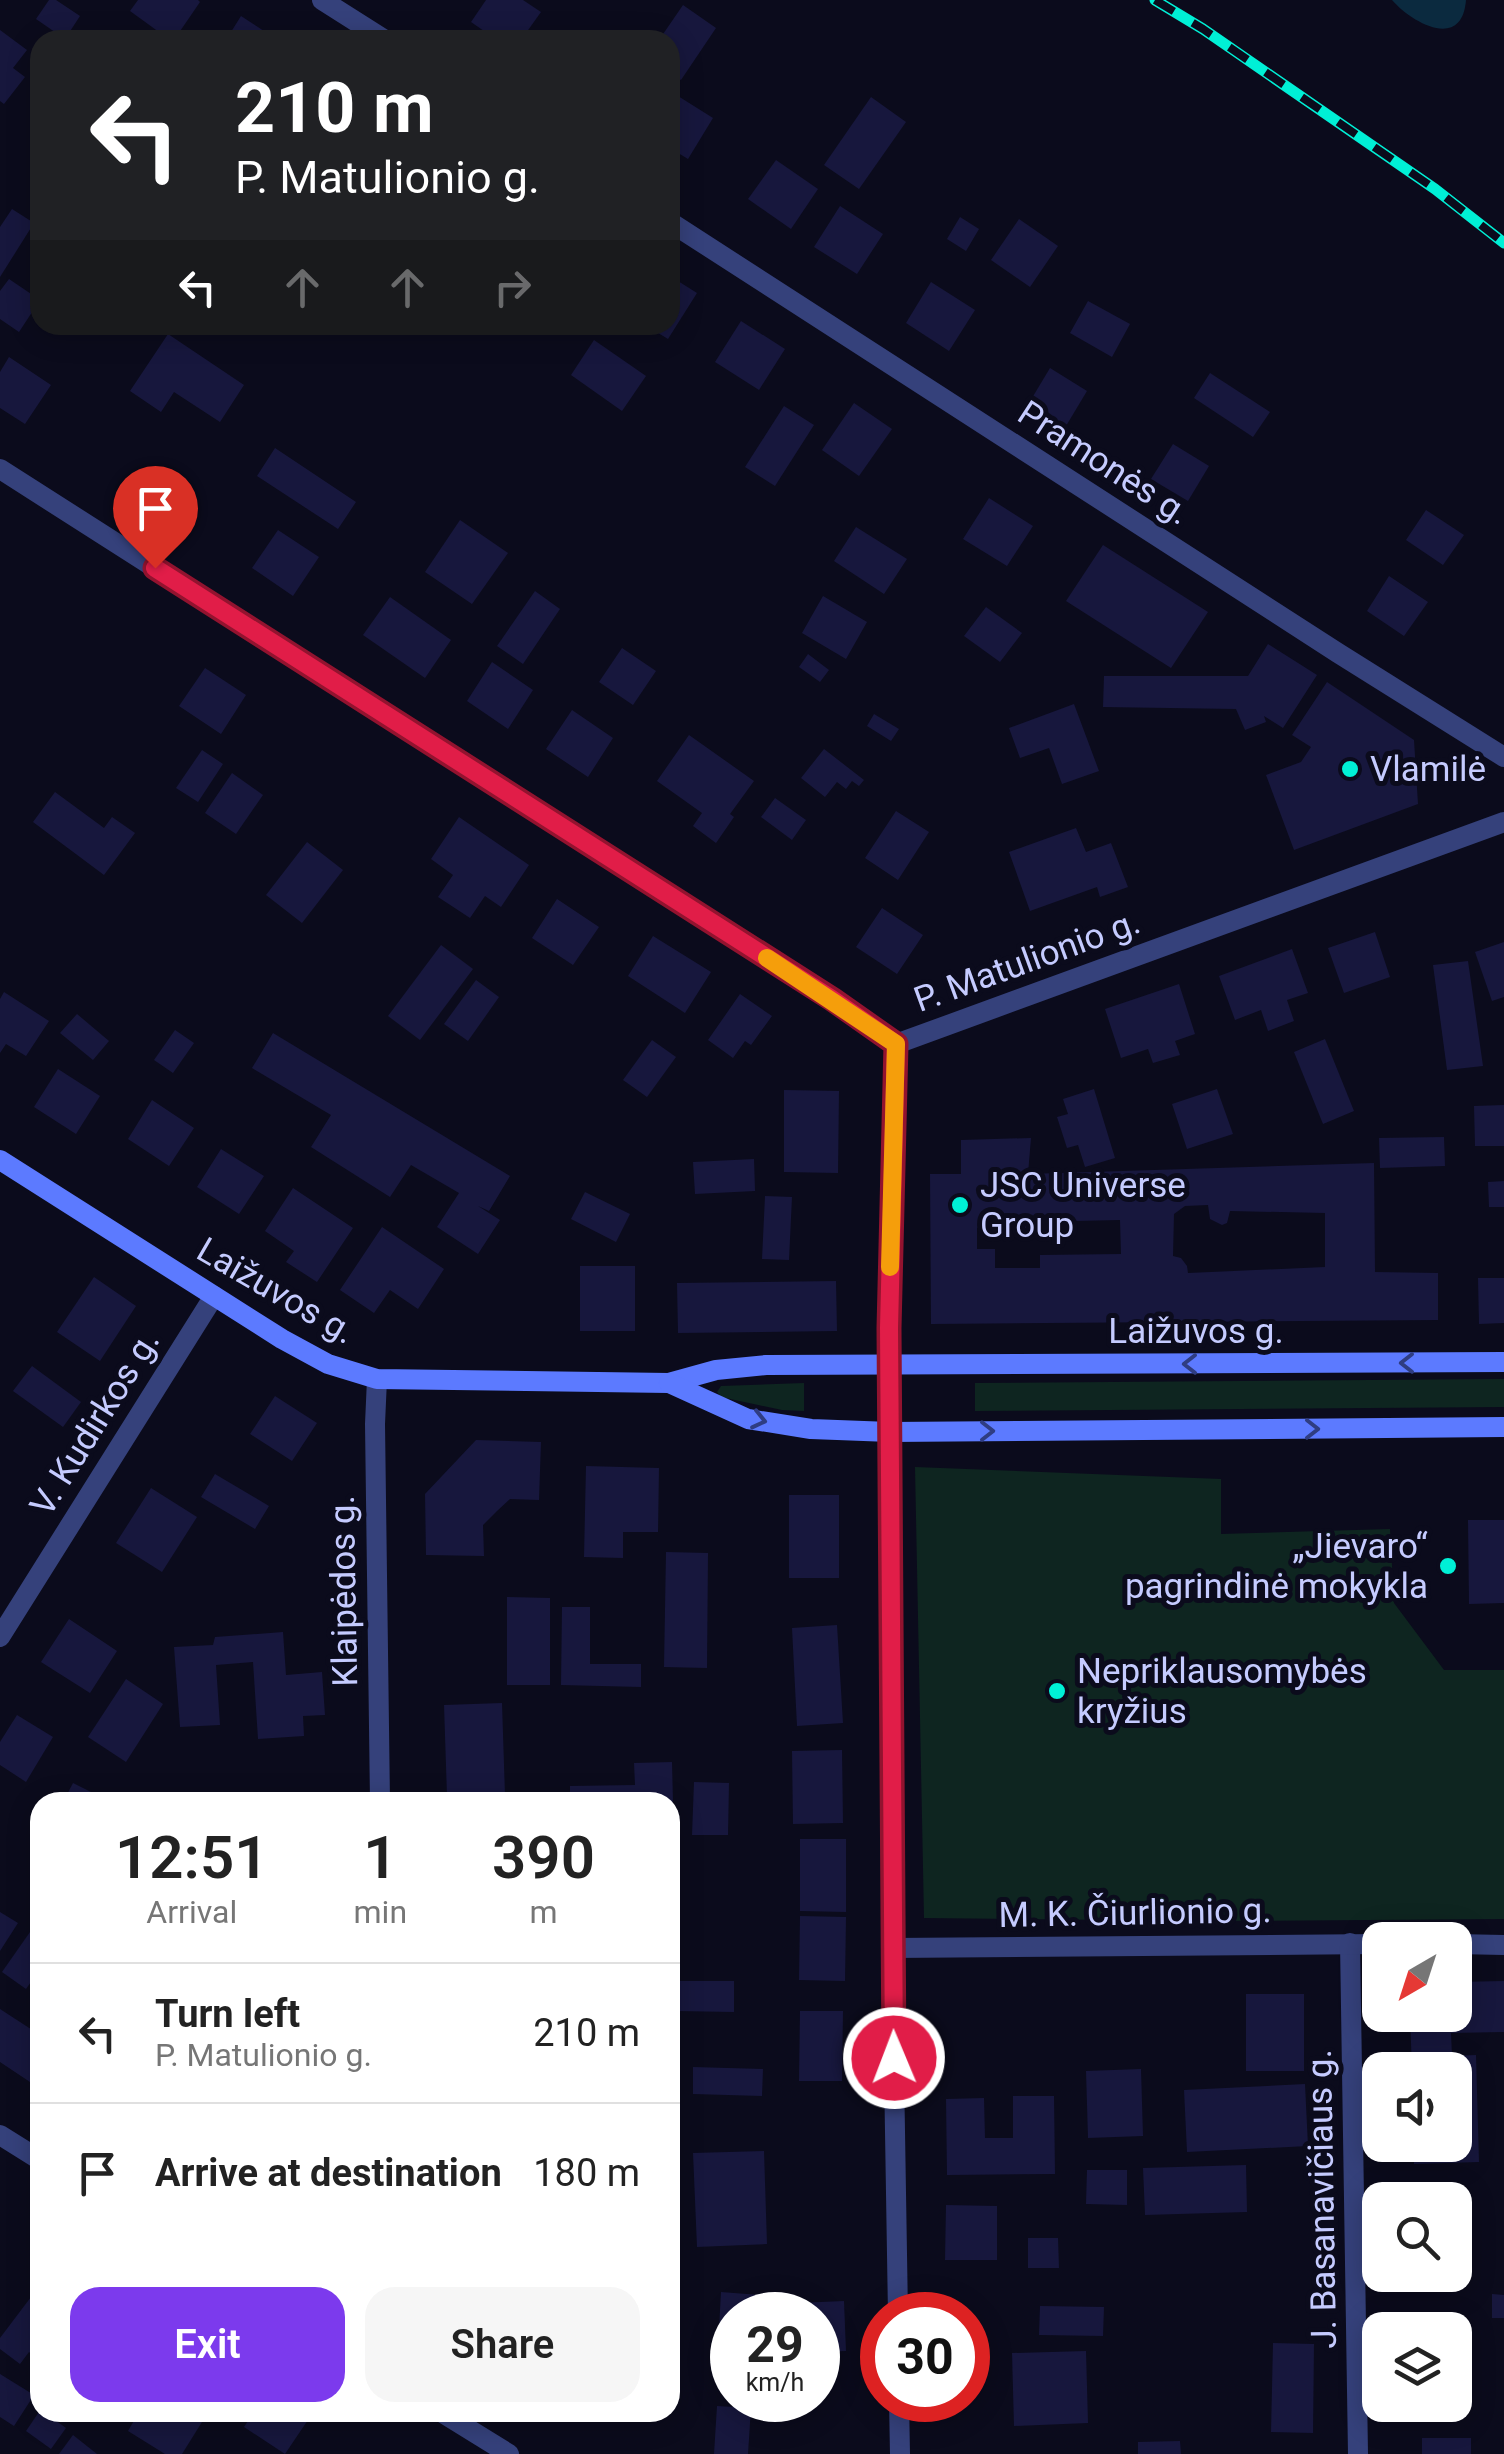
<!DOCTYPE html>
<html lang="en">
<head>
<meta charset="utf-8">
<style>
  :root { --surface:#fff; --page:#f6f6f6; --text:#222; --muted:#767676; --line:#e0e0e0; --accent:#7c3aed }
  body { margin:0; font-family:Roboto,sans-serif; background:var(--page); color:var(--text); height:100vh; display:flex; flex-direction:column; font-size:38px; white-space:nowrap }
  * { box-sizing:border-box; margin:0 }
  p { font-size:32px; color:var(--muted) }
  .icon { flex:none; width:55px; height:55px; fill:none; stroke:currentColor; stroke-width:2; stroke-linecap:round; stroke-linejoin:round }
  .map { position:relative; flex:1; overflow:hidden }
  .side { position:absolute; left:30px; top:1792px; width:650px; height:630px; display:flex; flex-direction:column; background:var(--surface); border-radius:30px; box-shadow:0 5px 25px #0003 }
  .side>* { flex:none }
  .hud { position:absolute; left:30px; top:30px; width:650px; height:305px; border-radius:30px; box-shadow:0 5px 25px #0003; background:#202124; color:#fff; overflow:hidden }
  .needle { width:65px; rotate:219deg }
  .buttons { position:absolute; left:1362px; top:1922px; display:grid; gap:20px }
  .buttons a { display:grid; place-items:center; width:110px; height:110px; border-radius:20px; background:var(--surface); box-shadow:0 5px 25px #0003; font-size:50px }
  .speed { position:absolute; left:710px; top:2292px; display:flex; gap:20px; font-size:50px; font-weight:700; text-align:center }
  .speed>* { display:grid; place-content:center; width:130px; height:130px; border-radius:50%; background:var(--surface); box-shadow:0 5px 25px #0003; line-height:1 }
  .speed small { font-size:25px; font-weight:400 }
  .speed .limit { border:15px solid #d22; background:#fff; color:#111 }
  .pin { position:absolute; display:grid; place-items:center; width:85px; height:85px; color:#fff; margin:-102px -42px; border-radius:50% 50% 50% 0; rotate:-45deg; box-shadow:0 0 10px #0007 }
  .pin .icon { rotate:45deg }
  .me { position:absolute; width:110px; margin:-55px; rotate:359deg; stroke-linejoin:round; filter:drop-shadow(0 0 8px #0008) }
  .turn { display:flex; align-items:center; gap:35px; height:210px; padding:0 40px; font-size:45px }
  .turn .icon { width:130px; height:130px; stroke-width:2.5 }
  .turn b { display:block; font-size:70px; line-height:85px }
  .lanes { display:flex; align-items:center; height:95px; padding:0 40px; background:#0003; justify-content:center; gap:50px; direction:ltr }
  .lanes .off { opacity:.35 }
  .eta { display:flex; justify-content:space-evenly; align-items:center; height:170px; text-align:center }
  .eta b { font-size:60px; font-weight:600; line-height:70px }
  .action { display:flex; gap:20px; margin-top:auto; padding:20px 40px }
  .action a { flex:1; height:115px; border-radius:30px; background:var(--accent); color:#fff; font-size:40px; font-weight:600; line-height:115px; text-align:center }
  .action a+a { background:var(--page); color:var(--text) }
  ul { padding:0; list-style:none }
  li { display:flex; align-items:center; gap:30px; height:140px; padding:0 40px; border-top:2px solid var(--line) }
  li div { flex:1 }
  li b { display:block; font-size:38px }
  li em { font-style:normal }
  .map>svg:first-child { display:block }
  .green { fill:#0e2520 }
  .water { fill:#0b2a3f }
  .building { fill:#17173d; fill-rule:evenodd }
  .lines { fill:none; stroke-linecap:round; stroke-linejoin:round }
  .street { stroke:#35417b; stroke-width:20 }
  .secondary { stroke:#5c7aff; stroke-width:20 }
  .rail-casing { stroke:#00f0d6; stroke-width:11 }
  .rail { stroke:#0b0b1c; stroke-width:8; stroke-dasharray:22; stroke-linecap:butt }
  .oneway { stroke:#2f3d82 }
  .route-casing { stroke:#92132f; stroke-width:25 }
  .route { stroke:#e11d48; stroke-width:18 }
  .slow { stroke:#f59e0b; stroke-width:18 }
  .poi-dot { fill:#00f0d6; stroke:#0b0b1c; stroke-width:4 }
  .labels { text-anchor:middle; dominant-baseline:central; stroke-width:10; stroke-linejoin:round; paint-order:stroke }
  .street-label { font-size:35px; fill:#c5cbff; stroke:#0b0b1c }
  .poi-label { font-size:35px; fill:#c5cbff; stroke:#0b0b1c; text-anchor:start }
</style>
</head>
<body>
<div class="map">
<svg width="1504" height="2454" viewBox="0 0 1504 2454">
  <rect width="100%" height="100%" fill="#0b0b1c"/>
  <g class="green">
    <polygon points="1504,1379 1504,1407 975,1411 975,1383"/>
    <polygon points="804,1383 804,1411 782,1410 721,1397 717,1392 721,1386"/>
    <polygon points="915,1467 1221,1479 1221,1534 1390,1529 1394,1603 1444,1670 1504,1670 1504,1919 1217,1921 924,1918"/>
  </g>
  <path class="water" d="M 1392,0 L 1466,0 C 1462,51 1412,23 1392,0 Z"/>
  <g class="building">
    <polygon points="49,0 56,0 80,16 65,39 36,19"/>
    <polygon points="138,0 198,0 200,2 174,40 170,40 130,11"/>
    <polygon points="486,0 523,0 541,12 521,40 497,40 471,22"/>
    <polygon points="683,5 716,28 681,80 670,73 670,40 659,40"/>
    <polygon points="241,16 278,40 226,40"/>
    <polygon points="0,30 27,50 13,68 25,77 4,104 0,101"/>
    <polygon points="670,91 713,118 688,159 670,148"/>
    <polygon points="871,97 906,122 859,189 824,165"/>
    <polygon points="776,160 818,189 791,229 748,199"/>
    <polygon points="840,206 883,234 857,274 814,247"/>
    <polygon points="12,209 34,223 0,277 0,227"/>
    <polygon points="960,217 979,229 966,251 947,239"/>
    <polygon points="1019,219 1058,246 1030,287 991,260"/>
    <polygon points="670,276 697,293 668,339 645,325 670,325"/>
    <polygon points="9,279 40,300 19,332 0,319 0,291"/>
    <polygon points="931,282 975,310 949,351 906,323"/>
    <polygon points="1088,301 1130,324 1112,357 1070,333"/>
    <polygon points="741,321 785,349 759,390 715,362"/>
    <polygon points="168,334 244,385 220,422 174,392 161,412 130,391"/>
    <polygon points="594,340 646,376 622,411 571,375"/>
    <polygon points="9,357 51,385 25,424 0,408 0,372"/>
    <polygon points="1050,368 1087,391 1066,426 1029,403"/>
    <polygon points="1210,373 1270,412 1253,437 1194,398"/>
    <polygon points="854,403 892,429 859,476 822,450"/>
    <polygon points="784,406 814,425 775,486 745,467"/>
    <polygon points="1173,444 1209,466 1188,501 1151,479"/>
    <polygon points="275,448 356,502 338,529 257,476"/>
    <polygon points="989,498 1033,526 1007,566 963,539"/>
    <polygon points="1426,510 1464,535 1443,565 1406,540"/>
    <polygon points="460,520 508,553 472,604 425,572"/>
    <polygon points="856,527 907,559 884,594 834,561"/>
    <polygon points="278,530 319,557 293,596 252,568"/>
    <polygon points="1103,545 1208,612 1171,668 1066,601"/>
    <polygon points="1389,576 1428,602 1404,636 1367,611"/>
    <polygon points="535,591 560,609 523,664 497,646"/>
    <polygon points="823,596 867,622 846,659 802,633"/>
    <polygon points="390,597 451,640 425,678 363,635"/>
    <polygon points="986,607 1022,633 1000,662 964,636"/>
    <polygon points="1268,644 1317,675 1283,728 1264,716 1266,722 1245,730 1236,709 1103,707 1104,676 1248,676"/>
    <polygon points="622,648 656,671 633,705 599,682"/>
    <polygon points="808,654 829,670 820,682 799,667"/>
    <polygon points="492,662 533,690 508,729 467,701"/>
    <polygon points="205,668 246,695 221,734 179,706"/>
    <polygon points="1327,682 1414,740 1418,804 1294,850 1266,775 1301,762 1311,747 1292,735"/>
    <polygon points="1074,704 1099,771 1062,784 1049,748 1020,758 1009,728"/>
    <polygon points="572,710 613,738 588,777 546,749"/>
    <polygon points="874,714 899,729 891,741 867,726"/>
    <polygon points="689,735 754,781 730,814 734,817 716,843 693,826 702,813 657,781"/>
    <polygon points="824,749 864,780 859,786 852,781 846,789 837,782 825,797 801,778"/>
    <polygon points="202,750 223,764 198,802 176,788"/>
    <polygon points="232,773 263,795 236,834 205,813"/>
    <polygon points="55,792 104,828 112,817 135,833 104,875 33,822"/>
    <polygon points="775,798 806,820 792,840 761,817"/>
    <polygon points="896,811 929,832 898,880 865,858"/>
    <polygon points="459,817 529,865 501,907 485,896 470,918 438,897 453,875 431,859"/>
    <polygon points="1076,828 1086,852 1111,843 1128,887 1100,897 1097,887 1030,911 1009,852"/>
    <polygon points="307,842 343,870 302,923 266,895"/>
    <polygon points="557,899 599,927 573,965 532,938"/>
    <polygon points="882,908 923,935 897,974 856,947"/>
    <polygon points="1375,932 1390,977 1344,993 1328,948"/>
    <polygon points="653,936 711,972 685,1013 628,976"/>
    <polygon points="1504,942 1504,997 1492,1001 1475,952"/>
    <polygon points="441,945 473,969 420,1040 388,1016"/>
    <polygon points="1292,949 1308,993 1287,1000 1294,1021 1268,1031 1261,1010 1235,1020 1219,976"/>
    <polygon points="1468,961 1483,1066 1447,1070 1433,965"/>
    <polygon points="476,980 499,997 468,1041 444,1024"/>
    <polygon points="1179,984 1195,1034 1175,1041 1180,1055 1153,1063 1148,1049 1121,1058 1105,1009"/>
    <polygon points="4,992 49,1021 26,1056 6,1044 0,1053 0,999"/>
    <polygon points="740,994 772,1016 751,1045 745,1041 733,1058 708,1040"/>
    <polygon points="77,1014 109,1041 93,1060 60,1033"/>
    <polygon points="175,1030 194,1043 173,1073 154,1060"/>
    <polygon points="273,1033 510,1176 489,1211 478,1206 500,1220 478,1254 437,1227 459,1193 411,1165 390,1197 311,1147 331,1115 252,1068"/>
    <polygon points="1325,1039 1354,1111 1323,1124 1294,1052"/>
    <polygon points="652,1040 676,1057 647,1097 623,1080"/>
    <polygon points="58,1069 100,1096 76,1134 34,1107"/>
    <polygon points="1094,1089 1115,1158 1085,1167 1078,1145 1067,1148 1057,1117 1068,1114 1063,1099"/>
    <polygon points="1217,1089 1233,1134 1187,1149 1172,1104"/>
    <polygon points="784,1090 839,1091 838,1173 784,1172"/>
    <polygon points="152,1100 194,1128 169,1166 128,1139"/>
    <polygon points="1504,1105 1504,1146 1475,1146 1474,1106"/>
    <polygon points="1444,1137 1445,1166 1380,1168 1379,1138"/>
    <path d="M 1031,1138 L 1028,1174 L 1374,1163 L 1375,1272 L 1438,1273 L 1438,1320 L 931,1324 L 930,1174 L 961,1174 L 961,1140 ZM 1208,1205 L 1210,1219 L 1222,1225 L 1227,1223 L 1230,1211 L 1325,1213 L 1325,1267 L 1188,1273 L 1187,1266 L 1181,1258 L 1173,1256 L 1174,1214 L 1185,1206 ZM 1120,1220 L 1121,1254 L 1040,1255 L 1040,1268 L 995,1268 L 995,1249 L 977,1249 L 977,1228 L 1028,1228 L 1028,1222 Z"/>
    <polygon points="221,1149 264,1176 239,1214 197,1187"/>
    <polygon points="754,1159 755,1191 695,1194 693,1162"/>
    <polygon points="1504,1181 1504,1207 1489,1207 1488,1182"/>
    <polygon points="293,1188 353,1228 317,1282 286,1262 294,1251 265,1231"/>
    <polygon points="585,1192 630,1214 616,1242 571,1219"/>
    <polygon points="765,1196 792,1197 789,1260 762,1259"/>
    <polygon points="382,1227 444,1269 418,1309 390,1290 374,1313 340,1290"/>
    <rect x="580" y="1266" width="55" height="65"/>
    <polygon points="94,1277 136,1306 100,1361 57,1332"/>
    <polygon points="1478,1278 1504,1278 1504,1323 1479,1324"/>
    <polygon points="836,1281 837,1331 678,1333 677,1283"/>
    <polygon points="32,1366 81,1402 63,1427 13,1391"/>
    <polygon points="275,1396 317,1423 292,1461 250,1434"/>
    <polygon points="476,1440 541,1442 539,1500 510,1499 497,1511 483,1525 484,1556 426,1555 425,1494"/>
    <polygon points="586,1466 659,1468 658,1532 623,1532 623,1558 584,1557"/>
    <polygon points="215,1474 269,1506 255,1529 201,1497"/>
    <polygon points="151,1488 197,1517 162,1572 116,1543"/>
    <rect x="789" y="1495" width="50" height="83"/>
    <polygon points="1468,1520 1504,1520 1504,1603 1469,1604"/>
    <polygon points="666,1552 708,1553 707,1668 664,1667"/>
    <polygon points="507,1597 550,1598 550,1685 507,1685"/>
    <polygon points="562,1607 590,1607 590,1664 641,1664 641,1687 561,1685"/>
    <polygon points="69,1619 117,1651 90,1693 41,1662"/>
    <polygon points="837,1625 843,1723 797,1726 792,1628"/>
    <polygon points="283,1632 286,1675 322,1672 325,1715 303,1716 304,1736 258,1739 253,1662 216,1665 220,1725 180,1727 174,1647 213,1645 215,1637"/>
    <polygon points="126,1679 163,1704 126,1762 88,1737"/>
    <polygon points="502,1703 505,1795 447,1796 444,1705"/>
    <polygon points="17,1715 53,1737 26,1782 0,1765 0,1742"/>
    <polygon points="842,1750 843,1823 793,1824 792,1751"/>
    <polygon points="672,1762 673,1802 570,1802 570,1786 635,1785 634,1763"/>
    <polygon points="694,1782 729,1783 728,1835 692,1835"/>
    <polygon points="73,1783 95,1794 91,1802 63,1802"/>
    <rect x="278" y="1793" width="36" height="9"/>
    <polygon points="800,1839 846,1839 846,1912 800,1911"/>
    <polygon points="0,1912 18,1923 0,1951"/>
    <polygon points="800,1916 846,1917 845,1981 799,1980"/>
    <polygon points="30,1932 40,1939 40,1969 26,1989 2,1972"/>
    <polygon points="676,1981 734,1981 734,2012 676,2011"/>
    <polygon points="1504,1981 1504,2032 1451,2033 1452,2056 1476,2055 1479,2162 1414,2164 1414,2145 1455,2145 1455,2070 1412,2070 1410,2015 1455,2015 1455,1982"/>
    <rect x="1246" y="1994" width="58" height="77"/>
    <polygon points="0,2009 40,2035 40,2067 30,2082 0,2062"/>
    <polygon points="800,2011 843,2011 842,2081 799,2081"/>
    <polygon points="693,2067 763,2069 762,2096 693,2094"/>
    <polygon points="1141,2069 1143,2136 1088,2138 1086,2071"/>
    <polygon points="1305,2084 1308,2146 1187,2152 1184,2090"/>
    <polygon points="1013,2096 1054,2096 1055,2174 947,2175 946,2099 984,2098 985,2138 1013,2138"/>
    <polygon points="764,2151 767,2244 697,2247 693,2153"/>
    <polygon points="1246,2165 1247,2212 1145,2215 1143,2168"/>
    <polygon points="1087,2170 1127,2170 1127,2205 1086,2204"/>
    <polygon points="946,2205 997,2206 997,2260 945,2260"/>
    <polygon points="1028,2238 1058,2238 1059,2268 1028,2268"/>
    <polygon points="721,2292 760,2295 759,2315 732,2315 732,2347 718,2347"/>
    <polygon points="1492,2294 1504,2295 1504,2318 1492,2318"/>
    <polygon points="31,2297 40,2304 40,2361 29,2352 20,2364 0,2349 0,2338"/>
    <polygon points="844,2301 846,2351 818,2352 818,2315 798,2315 797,2303"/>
    <polygon points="1040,2306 1104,2307 1103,2336 1039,2335"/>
    <polygon points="1273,2343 1314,2344 1313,2433 1271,2432"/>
    <polygon points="1086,2351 1088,2423 1014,2426 1012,2353"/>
    <polygon points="0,2374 34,2395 14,2426 0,2417"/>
    <polygon points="717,2406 751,2408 748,2454 714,2454"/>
    <polygon points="39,2412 44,2412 66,2428 51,2449 26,2431"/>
    <polygon points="139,2412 204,2412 207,2414 182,2454 165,2454 128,2431"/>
    <polygon points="254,2412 309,2412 312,2414 285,2454 244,2427"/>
    <polygon points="73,2435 97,2454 59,2454"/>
    <rect x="1422" y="2438" width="49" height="16"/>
    <polygon points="1180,2441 1181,2454 1138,2454 1138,2442"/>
  </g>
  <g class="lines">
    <g class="street">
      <polyline points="322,0 385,40"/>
      <polyline points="670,222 1338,653 1504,757"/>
      <polyline points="0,469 831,999 896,1044 1504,822"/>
      <polyline points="896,1044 889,1328 892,1948 898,2315"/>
      <polyline points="377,1379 375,1424 380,1802"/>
      <polyline points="0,1637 214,1296"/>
      <polyline points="1350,1943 1358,2454"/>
      <polyline points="1455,1944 1504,1945"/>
      <polyline points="892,1948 1380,1944"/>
      <polyline points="0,2135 40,2160"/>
      <polyline points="899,2400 900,2454"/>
      <polyline points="441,2412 509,2454"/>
    </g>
    <g class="secondary">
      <polyline points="0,1160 282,1339 328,1364 377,1379 669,1383 716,1370 766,1365 1504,1362"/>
      <polyline points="669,1383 748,1419 811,1429 890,1432 1504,1427"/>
    </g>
    <defs>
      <polyline id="rail" points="1155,0 1203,29 1435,189 1504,243"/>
    </defs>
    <use href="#rail" class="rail-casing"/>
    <use href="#rail" class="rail"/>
  </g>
  <defs><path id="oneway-chevron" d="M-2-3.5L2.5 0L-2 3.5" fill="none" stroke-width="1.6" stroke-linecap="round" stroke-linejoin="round" transform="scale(2.5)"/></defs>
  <g class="oneway">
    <use href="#oneway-chevron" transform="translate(1407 1363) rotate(180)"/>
    <use href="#oneway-chevron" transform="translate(1190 1364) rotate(180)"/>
    <use href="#oneway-chevron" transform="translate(759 1420) rotate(13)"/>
    <use href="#oneway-chevron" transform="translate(1312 1429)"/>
    <use href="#oneway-chevron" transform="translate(987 1431)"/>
  </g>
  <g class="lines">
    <defs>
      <polyline id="route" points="155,568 832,999 896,1044 889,1328 894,2058"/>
    </defs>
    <use href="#route" class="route-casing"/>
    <use href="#route" class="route"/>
    <polyline class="slow" points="767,958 896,1044 890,1267"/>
  </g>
  <g class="poi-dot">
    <circle cx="1350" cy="769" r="10"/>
    <circle cx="960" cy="1205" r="10"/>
    <circle cx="1448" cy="1566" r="10"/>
    <circle cx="1057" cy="1691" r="10"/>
  </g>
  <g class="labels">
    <g class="street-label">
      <text transform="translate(1104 463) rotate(33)">Pramonės g.</text>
      <text transform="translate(1027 961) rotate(-20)">P. Matulionio g.</text>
      <text transform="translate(276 1291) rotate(30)">Laižuvos g.</text>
      <text x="1196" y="1331">Laižuvos g.</text>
      <text transform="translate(95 1423) rotate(-58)">V. Kudirkos g.</text>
      <text transform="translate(344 1591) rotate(-91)">Klaipėdos g.</text>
      <text transform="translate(1135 1913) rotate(-1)">M. K. Čiurlionio g.</text>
      <text transform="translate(1322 2199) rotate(-91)">J. Basanavičiaus g.</text>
    </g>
    <g class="poi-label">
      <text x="1370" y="769">Vlamilė</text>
      <text x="980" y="1185">JSC Universe<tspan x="980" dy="40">Group</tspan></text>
      <text x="1428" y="1546" text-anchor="end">„Jievaro“<tspan x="1428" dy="40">pagrindinė mokykla</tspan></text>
      <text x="1077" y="1671">Nepriklausomybės<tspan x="1077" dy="40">kryžius</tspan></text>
    </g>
  </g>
</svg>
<div class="buttons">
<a><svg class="needle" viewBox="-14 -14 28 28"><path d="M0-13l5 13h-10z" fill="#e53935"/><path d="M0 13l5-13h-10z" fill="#767676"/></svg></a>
<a><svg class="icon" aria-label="sound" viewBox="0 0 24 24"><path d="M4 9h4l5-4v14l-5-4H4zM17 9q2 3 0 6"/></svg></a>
<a><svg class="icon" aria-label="search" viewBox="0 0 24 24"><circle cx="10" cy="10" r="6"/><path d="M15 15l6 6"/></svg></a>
<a><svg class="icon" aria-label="layers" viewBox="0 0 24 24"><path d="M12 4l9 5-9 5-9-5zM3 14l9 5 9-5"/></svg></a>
</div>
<div class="speed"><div>29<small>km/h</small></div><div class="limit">30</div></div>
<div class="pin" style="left:155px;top:568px;background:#d93025"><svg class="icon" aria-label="arrive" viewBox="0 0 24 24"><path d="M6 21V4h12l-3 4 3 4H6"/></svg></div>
<svg class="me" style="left:894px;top:2058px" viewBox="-20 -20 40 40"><circle r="17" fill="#e11d48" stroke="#fff" stroke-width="3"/><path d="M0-11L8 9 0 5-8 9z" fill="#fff"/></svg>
<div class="hud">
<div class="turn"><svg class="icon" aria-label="left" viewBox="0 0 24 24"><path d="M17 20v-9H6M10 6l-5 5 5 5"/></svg><div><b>210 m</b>P. Matulionio g.</div></div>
<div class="lanes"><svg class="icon" aria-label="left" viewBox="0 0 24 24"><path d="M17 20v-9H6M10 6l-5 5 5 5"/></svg><svg class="icon off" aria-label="ahead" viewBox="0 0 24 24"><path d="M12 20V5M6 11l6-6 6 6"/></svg><svg class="icon off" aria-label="ahead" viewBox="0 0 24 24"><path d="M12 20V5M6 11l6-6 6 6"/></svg><svg class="icon off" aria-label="right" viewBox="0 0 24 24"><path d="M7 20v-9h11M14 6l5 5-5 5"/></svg></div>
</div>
<section class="side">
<div class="eta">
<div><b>12:51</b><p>Arrival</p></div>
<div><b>1</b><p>min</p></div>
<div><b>390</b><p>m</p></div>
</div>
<ul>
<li><svg class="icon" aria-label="left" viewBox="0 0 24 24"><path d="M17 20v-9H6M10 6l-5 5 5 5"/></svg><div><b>Turn left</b><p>P. Matulionio g.</p></div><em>210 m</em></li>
<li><svg class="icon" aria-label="arrive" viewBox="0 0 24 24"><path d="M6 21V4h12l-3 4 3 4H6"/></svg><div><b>Arrive at destination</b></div><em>180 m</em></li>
</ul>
<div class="action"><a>Exit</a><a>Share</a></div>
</section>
</div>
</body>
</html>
